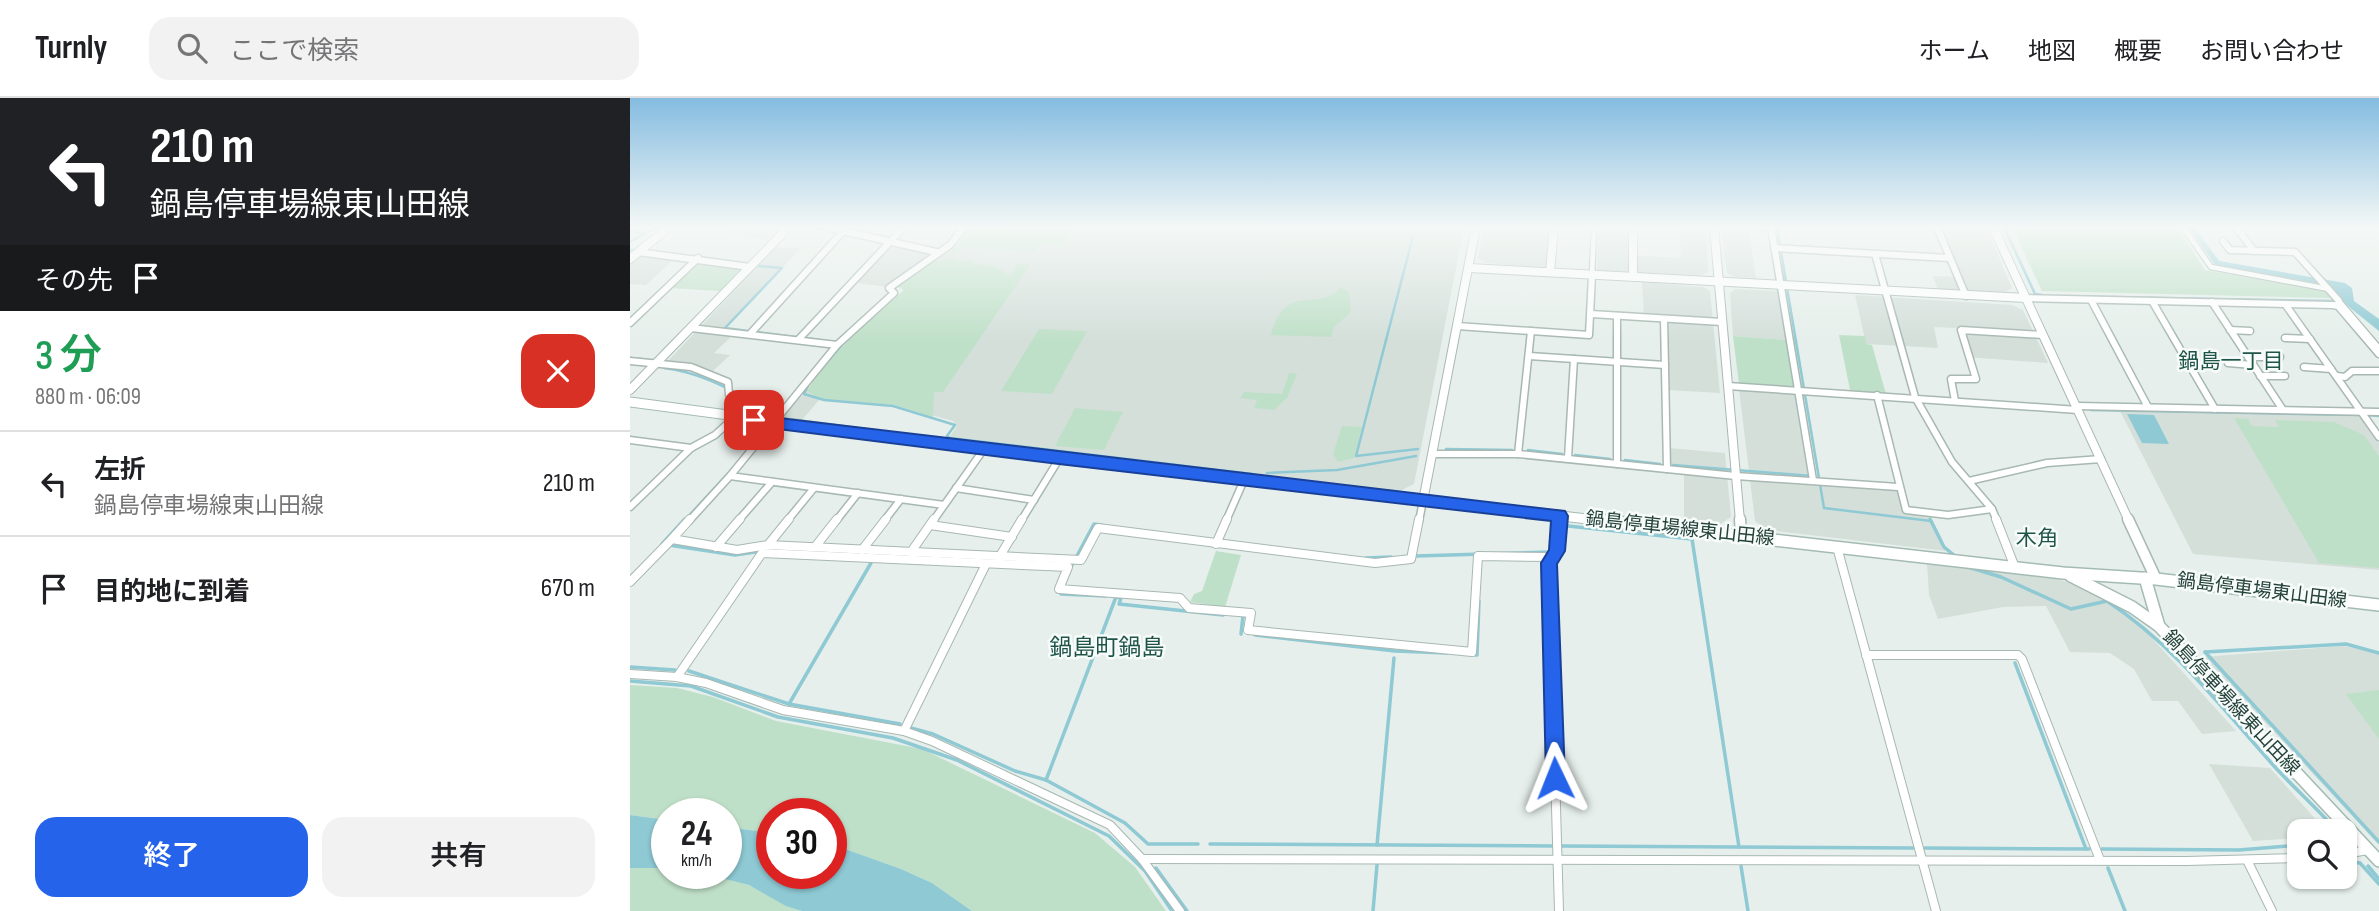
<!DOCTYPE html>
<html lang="ja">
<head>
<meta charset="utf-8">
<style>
  :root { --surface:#fff; --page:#f2f2f2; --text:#202124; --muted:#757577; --line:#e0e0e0; --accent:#2563eb }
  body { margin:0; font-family:"Sofia Sans Condensed","Noto Sans JP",sans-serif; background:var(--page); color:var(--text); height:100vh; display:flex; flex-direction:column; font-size:26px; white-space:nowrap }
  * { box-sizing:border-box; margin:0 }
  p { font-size:23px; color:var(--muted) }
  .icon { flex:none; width:38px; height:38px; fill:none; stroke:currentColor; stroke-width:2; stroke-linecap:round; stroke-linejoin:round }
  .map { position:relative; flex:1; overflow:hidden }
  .panel { display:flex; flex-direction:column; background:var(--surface); width:630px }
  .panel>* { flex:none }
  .hud { background:#202124; color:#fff; overflow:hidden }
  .tools { position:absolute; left:1657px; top:721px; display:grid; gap:14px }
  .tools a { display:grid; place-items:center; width:70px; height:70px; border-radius:14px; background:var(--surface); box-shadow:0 2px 5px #0004; font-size:35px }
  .speed { position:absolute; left:21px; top:700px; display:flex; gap:14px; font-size:35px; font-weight:700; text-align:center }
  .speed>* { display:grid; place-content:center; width:91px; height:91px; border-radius:50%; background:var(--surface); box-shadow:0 2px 5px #0004; line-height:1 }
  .speed small { font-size:18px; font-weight:400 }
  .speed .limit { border:10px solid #d22; background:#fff; color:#111 }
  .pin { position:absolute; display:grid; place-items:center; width:60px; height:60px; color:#fff; margin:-30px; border-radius:14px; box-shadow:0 4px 10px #0006 }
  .me { position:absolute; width:77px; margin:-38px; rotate:358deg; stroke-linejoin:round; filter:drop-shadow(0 0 5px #0008) }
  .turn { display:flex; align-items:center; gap:24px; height:147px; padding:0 35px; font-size:32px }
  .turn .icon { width:91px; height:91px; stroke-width:2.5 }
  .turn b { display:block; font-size:49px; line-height:60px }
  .then { display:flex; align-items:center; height:66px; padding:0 35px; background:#0003; gap:14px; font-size:26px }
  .round { display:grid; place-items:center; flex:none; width:74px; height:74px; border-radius:21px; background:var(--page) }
  .summary { display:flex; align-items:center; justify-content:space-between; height:119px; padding:0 35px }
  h1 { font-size:42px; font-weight:600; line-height:52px; color:#1e9e55 }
  .primary-button { display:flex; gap:14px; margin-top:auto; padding:14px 35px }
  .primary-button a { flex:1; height:80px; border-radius:21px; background:var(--accent); color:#fff; font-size:28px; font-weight:600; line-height:80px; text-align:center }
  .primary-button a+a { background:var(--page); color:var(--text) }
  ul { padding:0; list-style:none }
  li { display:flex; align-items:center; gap:21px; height:105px; padding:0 35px; border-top:2px solid var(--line) }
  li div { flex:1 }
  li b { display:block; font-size:26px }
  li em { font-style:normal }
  header { display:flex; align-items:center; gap:42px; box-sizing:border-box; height:98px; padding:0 35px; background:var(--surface); border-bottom:2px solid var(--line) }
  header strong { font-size:33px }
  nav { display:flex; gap:38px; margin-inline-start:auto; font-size:24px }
  .search { width:490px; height:63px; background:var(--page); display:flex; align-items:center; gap:18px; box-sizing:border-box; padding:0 24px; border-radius:21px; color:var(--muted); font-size:26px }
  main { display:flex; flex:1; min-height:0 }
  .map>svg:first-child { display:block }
  .built { fill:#d4dfda }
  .green { fill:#bfe0c8 }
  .water { fill:#8ec9d4 }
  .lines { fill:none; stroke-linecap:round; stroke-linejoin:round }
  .stream-far1 { stroke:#8ec9d4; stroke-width:2.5 }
  .stream { stroke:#8ec9d4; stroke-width:3.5 }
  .pedestrian-casing { stroke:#a8b8b2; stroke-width:7 }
  .minor-far1-casing { stroke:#a8b8b2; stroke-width:9 }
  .minor-casing { stroke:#a8b8b2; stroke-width:10 }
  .tertiary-far1-casing { stroke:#a8b8b2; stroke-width:10 }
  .tertiary-casing { stroke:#a8b8b2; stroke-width:13 }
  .secondary-far1-casing { stroke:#a4bbb3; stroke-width:11 }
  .secondary-casing { stroke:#a4bbb3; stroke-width:14 }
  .pedestrian { stroke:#fff; stroke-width:4.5 }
  .minor-far1 { stroke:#fff; stroke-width:6 }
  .minor { stroke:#fff; stroke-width:8 }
  .tertiary-far1 { stroke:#fff; stroke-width:8 }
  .tertiary { stroke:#fff; stroke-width:10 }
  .secondary-far1 { stroke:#fff; stroke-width:9 }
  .secondary { stroke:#fff; stroke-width:11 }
  .route { fill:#2563eb; stroke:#184099; stroke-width:2 }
  .labels { text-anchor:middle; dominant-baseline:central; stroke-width:5; stroke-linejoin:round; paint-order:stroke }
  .street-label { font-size:19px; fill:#24423a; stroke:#f7fbf9 }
  .neighbourhood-label { font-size:21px; fill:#1f5548; stroke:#f7fbf9 }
  .quarter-label { font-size:23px; fill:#1f5548; stroke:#f7fbf9 }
</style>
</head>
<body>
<header>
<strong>Turnly</strong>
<div class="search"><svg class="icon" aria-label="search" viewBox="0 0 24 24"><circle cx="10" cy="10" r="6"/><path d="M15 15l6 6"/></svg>ここで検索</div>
<nav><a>ホーム</a><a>地図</a><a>概要</a><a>お問い合わせ</a></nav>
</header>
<main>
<section class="panel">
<div class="hud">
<div class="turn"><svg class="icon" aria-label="left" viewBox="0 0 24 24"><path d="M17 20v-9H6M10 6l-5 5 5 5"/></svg><div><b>210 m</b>鍋島停車場線東山田線</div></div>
<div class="then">その先<svg class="icon" aria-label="arrive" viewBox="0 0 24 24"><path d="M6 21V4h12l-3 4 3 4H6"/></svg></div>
</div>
<div class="summary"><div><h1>3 分</h1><p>880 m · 06:09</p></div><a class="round" style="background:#d93025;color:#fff"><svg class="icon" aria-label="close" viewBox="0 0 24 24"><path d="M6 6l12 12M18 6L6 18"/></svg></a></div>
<ul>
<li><svg class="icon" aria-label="left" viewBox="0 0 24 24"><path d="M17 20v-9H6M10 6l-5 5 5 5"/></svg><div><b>左折</b><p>鍋島停車場線東山田線</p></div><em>210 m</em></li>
<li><svg class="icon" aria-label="arrive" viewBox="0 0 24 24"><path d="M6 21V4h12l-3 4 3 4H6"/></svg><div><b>目的地に到着</b></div><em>670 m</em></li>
</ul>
<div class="primary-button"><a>終了</a><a>共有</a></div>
</section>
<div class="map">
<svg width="1749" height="813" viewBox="0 0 1749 813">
  <rect width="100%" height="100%" fill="#e6efeb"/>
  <g class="built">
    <polygon points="105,129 154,129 140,143 98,135"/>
    <polygon points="341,129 834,129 784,386 770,393 699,388 318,341 327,328 323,323 265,307 199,299 190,301 172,322 154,320 153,316 177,293 185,280 214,247 274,192 266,188 328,146"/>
    <polygon points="854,129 920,129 916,170 856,165 848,160"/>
    <polygon points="969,129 1000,129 1000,157 1051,160 1050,129 1076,129 1078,174 1071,177 967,173"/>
    <polygon points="1091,129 1139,129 1140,134 1119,133 1126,180 1105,179 1097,175"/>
    <polygon points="1310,129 1356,129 1382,190 1375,194 1308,192 1303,178 1330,179"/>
    <polygon points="263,146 302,155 258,189 226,185"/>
    <polygon points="146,149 171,150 92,234 103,237 84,255 100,257 82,274 36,265"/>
    <polygon points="13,153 45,160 16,187 0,186 0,164"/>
    <polygon points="1012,184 1073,189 1080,193 1090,295 1037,292 1036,219 1014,218"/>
    <polygon points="1105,191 1148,193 1156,242 1103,238 1100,195"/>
    <polygon points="1225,197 1382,207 1393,212 1418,265 1336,259 1326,230 1304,229 1308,250 1236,246"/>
    <polygon points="1109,291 1164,295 1179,385 1266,391 1273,413 1297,416 1316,453 1137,432 1125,423"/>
    <polygon points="1490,313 1730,318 1749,345 1749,472 1563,456"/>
    <polygon points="1039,350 1095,355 1101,419 1090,426 1054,422 1054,372 1040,370"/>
    <polygon points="1297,465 1414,478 1449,487 1477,500 1481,507 1511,528 1606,633 1572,636 1548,603 1522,603 1504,571 1480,555 1440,554 1416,508 1373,509 1308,521 1299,497"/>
    <polygon points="1713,548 1749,555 1749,747 1574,559"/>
    <polygon points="1579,666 1640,670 1696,733 1670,733 1669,740 1623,743"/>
  </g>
  <g class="green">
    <polygon points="341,129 444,129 432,148 409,146 404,153 331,150 317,160"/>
    <polygon points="1382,129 1547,129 1575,172 1694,193 1701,200 1412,193"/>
    <path d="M 324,159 L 329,163 L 345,162 L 343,166 L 365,168 L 379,178 L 388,166 L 400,167 L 313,294 L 304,294 L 303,319 L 265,307 L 190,301 L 177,293 C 200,255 241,222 274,192 L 266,188 L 303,161 L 308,163 Z"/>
    <polygon points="69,163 112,170 90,193 41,190"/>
    <path d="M 711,189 L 719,194 L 721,214 L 704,229 L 701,239 L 641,237 C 656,182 687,216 711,189 Z"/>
    <polygon points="409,231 457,233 422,296 371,293"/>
    <polygon points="1209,237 1235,238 1236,246 1242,247 1256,296 1220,292"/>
    <polygon points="1103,238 1156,242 1164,290 1109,286"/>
    <polygon points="659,275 667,276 657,300 644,312 624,310 627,302 610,300 614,294 652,296"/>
    <polygon points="445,310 493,314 474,352 425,348"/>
    <polygon points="1604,320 1618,321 1622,328 1649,329 1645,322 1704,324 1734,337 1749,358 1749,470 1689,465"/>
    <polygon points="712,328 732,329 724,360 708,364 703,356"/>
    <polygon points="586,453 611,457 595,509 560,504 564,496 572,493"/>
    <polygon points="0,587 47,590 83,599 146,623 292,651 465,735 505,769 536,813 342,813 302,785 271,771 201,746 201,716 142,716 142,735 96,729 96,716 37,716 37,722 0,717"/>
    <polygon points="1749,592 1749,641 1716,596"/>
    <path d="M 15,768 L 37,770 L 37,775 C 65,775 91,777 118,787 C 136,793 152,806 172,813 L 0,813 L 0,770 Z"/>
  </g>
  <g class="water">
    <polygon points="1558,129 1565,129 1589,163 1715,185 1722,190 1724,203 1749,221 1749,233 1714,205 1701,188 1585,167"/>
    <polygon points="1497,316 1524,317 1539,346 1512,345"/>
    <polygon points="0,717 37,722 37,770 0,770"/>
    <polygon points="96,729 142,735 142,775 201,775 201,746 271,771 302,785 342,813 172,813 156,808 119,787 72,775 96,775"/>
  </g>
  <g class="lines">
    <g class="stream-far1">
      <polyline points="184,129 198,132"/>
      <polyline points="1147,129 1156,184"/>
      <polyline points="1374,129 1405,196 1412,197"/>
      <polyline points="0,133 14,136"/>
      <polyline points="783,138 726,358 788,351"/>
      <polyline points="0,144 27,129"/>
      <polyline points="0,152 4,152"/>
      <polyline points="44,156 100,163"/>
      <polyline points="1157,190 1194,410 1301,423"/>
      <polyline points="1425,198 1703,203"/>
      <polyline points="118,233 95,230 152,170 129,168"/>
      <polyline points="127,234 165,239"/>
      <polyline points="175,240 190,242"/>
      <polyline points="0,260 11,261"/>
      <polyline points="196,265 212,247"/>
      <path d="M 34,270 C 67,274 95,288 124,305 L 116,314"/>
      <polyline points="180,284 174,296 194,302 263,308 325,327 317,338 320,340 622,376"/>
      <polyline points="1461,312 1728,317"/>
      <polyline points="1738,317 1749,318"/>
      <polyline points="103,328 117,334 125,342 124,345"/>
      <polyline points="816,351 882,352"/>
      <polyline points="898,352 932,356"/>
      <polyline points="945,357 980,361"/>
      <polyline points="995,362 1030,366"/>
      <polyline points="1043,367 1182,378"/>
      <polyline points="637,375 707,372 786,358"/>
      <polyline points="54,423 104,369"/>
    </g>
    <g class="stream">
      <polyline points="55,421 32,446 105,457 132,453"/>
      <polyline points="1300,421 1314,449 1325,458"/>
      <polyline points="932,454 934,430 938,428 1062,441 1109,749"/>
      <polyline points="786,458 921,454"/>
      <polyline points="736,460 761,459"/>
      <polyline points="441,469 464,426 471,427"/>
      <path d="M 1338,469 L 1371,479 L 1441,511 L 1477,503 C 1544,547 1591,609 1644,668 C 1664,690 1687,710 1707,733"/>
      <polyline points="431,496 476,498"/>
      <polyline points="486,499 491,500 489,506 593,517"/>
      <polyline points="611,536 613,518"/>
      <polyline points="625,537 765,553 817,555"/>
      <polyline points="1575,554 1749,744"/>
      <polyline points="1575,554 1716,546 1749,555"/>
      <polyline points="844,557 847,557 849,503"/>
      <polyline points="1385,565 1456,751"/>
      <polyline points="0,569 45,572"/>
      <polyline points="59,573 159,606 270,626"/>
      <polyline points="0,583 61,588 148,619 263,640 327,662 479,738 515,773 542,813"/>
      <polyline points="159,606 241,465"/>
      <polyline points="281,630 303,636 385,673 416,682 495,725 518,746 568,746"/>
      <polyline points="416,682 486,499"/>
      <polyline points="580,746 923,748"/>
      <polyline points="1715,746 1719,745"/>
      <polyline points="747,747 764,560"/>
      <polyline points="932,748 1283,750"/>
      <polyline points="1295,750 1459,751"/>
      <polyline points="1472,751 1609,752 1670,747"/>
      <polyline points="1715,763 1730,765 1749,786"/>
      <polyline points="1111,768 1118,813"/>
      <polyline points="1738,768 1749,781"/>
      <polyline points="526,770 557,813"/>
      <polyline points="1478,770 1495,813"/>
      <polyline points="743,813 747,767"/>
    </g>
    <defs>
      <g id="pedestrian">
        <polyline points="1553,129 1581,169 1699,191"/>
        <polyline points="962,177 964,129"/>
        <polyline points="1709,203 1749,250"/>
      </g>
      <g id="minor-far1">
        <polyline points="196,129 306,154"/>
        <polyline points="1141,129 1183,382"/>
        <polyline points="1307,129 1336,198"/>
        <polyline points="1606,129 1624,153"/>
        <polyline points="1593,143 1600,152 1665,154 1709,203 1708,208"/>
        <polyline points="1144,150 1319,160"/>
        <polyline points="8,154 120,169"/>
        <polyline points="1245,156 1285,299 1322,364 1362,411 1367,423"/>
        <polyline points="1396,200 1703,207 1708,208 1749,256"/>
        <polyline points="1461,202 1518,309"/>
        <polyline points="1522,203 1585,311"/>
        <polyline points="1582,204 1653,312"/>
        <polyline points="1655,206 1749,339"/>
        <polyline points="961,216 1092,224"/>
        <polyline points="987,218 987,366"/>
        <polyline points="1034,221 1037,371"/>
        <polyline points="0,225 68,160"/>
        <polyline points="827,228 959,237 962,177"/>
        <polyline points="61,230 207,247"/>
        <polyline points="1600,232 1620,233"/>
        <polyline points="120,236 217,129"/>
        <polyline points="1655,240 1680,241"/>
        <polyline points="168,242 274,129"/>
        <polyline points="899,258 1035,267"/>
        <polyline points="1618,259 1650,259"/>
        <polyline points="0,263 61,269 98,284 99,297 118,307 85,337 61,350 0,409"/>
        <polyline points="1598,265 1623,267"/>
        <polyline points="1674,269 1701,271"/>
        <polyline points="1630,278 1655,278"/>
        <polyline points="1707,278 1715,279 1722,273 1749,273"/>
        <polyline points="1098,288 1448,312"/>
        <polyline points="1247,297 1276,412 1318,417 1362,411"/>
        <polyline points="1325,303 1321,281 1346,281 1331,232 1413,237"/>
        <polyline points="1447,308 1749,314"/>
        <polyline points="0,342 61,350"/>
        <polyline points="803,356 888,356 1106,378 1268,389"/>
        <polyline points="888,356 901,233"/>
        <polyline points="938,360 944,261"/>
        <polyline points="100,378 314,407"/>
        <polyline points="1339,383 1417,365 1471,361"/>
        <polyline points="326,390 404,402"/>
        <polyline points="59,423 100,378 207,247 264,195 259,190 320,147 334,129"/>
        <polyline points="108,423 142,384"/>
        <polyline points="157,423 184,390"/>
        <polyline points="206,423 228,395"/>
        <polyline points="254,423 271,401"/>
        <polyline points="303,423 354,351"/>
        <polyline points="391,423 429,361"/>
        <polyline points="596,423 614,382"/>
        <polyline points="789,423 793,403"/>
        <polyline points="930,423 930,417"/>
      </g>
      <g id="minor">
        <polyline points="60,421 42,441 107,452 138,447 451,462 468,430 745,465 781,461 789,421"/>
        <polyline points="1366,421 1384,467"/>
        <polyline points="300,427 382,439"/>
        <polyline points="586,446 597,421"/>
        <polyline points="138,447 159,421"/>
        <polyline points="86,449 110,421"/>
        <polyline points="185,449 207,421"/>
        <polyline points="1207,449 1306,813"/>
        <polyline points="232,452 256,421"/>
        <polyline points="281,454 304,421"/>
        <polyline points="370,458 392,421"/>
        <polyline points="0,484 42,441"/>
        <polyline points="1236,557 1388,557 1392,561 1470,762"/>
        <polyline points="0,576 47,579 76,585 153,612 274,633 302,643 480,727 512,761 550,813"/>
        <polyline points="47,579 132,455 438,469 429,491 550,500 559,510 621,515 618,532 842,554 848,458 921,459"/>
        <polyline points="274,633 356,466"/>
        <polyline points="1715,756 1738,752"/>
        <polyline points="512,761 1557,763 1670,760"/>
        <polyline points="1617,762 1642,813"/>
        <polyline points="929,813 919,465 927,453 930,421"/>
      </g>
      <g id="tertiary-far1">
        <polyline points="1003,129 1003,179"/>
        <polyline points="1084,129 1110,423"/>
        <polyline points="1363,129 1499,423"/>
        <polyline points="0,161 39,129"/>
        <polyline points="839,170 1396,200"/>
        <polyline points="920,174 924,129"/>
        <polyline points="0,292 159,129"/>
        <polyline points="793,403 846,129"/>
      </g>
      <g id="tertiary">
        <polyline points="1110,421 1111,437"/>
        <polyline points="1498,421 1526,481"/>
      </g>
      <polyline id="secondary-far1" points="0,304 429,361 975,423"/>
      <g id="secondary">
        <polyline points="960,421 1433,475 1526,481 1749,507"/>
        <polyline points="1441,478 1502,509 1529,528 1749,763"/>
        <polyline points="1515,480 1529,528"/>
      </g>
    </defs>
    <use href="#pedestrian" class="pedestrian-casing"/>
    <use href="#minor-far1" class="minor-far1-casing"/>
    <use href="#minor" class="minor-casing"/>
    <use href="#tertiary-far1" class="tertiary-far1-casing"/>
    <use href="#tertiary" class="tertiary-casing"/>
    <use href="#secondary-far1" class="secondary-far1-casing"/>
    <use href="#secondary" class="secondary-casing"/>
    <use href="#pedestrian" class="pedestrian"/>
    <use href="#minor-far1" class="minor-far1"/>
    <use href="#minor" class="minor"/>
    <use href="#tertiary-far1" class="tertiary-far1"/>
    <use href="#tertiary" class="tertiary"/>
    <use href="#secondary-far1" class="secondary-far1"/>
    <use href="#secondary" class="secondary"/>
  </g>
  <linearGradient id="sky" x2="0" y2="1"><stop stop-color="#84bce0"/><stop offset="0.53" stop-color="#f4f8f6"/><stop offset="1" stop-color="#f4f8f6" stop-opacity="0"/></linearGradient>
  <rect width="1749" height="243" fill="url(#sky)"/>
  <polygon class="route" points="124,317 935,413 938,418 935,453 927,466 935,680 932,686 925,689 918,686 916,680 911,465 919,452 921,423 429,366 124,328 117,322"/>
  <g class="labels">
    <g class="street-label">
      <text transform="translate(1050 431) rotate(6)">鍋島停車場線東山田線</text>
      <text transform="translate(1632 493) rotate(7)">鍋島停車場東山田線</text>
      <text transform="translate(1601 605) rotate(47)">鍋島停車場線東山田線</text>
    </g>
    <g class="neighbourhood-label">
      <text x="1601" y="263">鍋島一丁目</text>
      <text x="1407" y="440">木角</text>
    </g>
    <g class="quarter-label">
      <text x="477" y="550">鍋島町鍋島</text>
    </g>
  </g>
</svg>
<div class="tools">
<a><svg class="icon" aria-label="search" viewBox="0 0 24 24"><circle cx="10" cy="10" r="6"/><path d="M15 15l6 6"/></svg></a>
</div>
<div class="speed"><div>24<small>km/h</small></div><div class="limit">30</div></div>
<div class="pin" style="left:124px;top:322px;background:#d93025"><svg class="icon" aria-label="arrive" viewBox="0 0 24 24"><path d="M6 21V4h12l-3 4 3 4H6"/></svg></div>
<svg class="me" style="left:925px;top:680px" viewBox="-20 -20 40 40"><path d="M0-17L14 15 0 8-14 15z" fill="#2563eb" stroke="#fff" stroke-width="4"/></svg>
</div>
</main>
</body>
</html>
